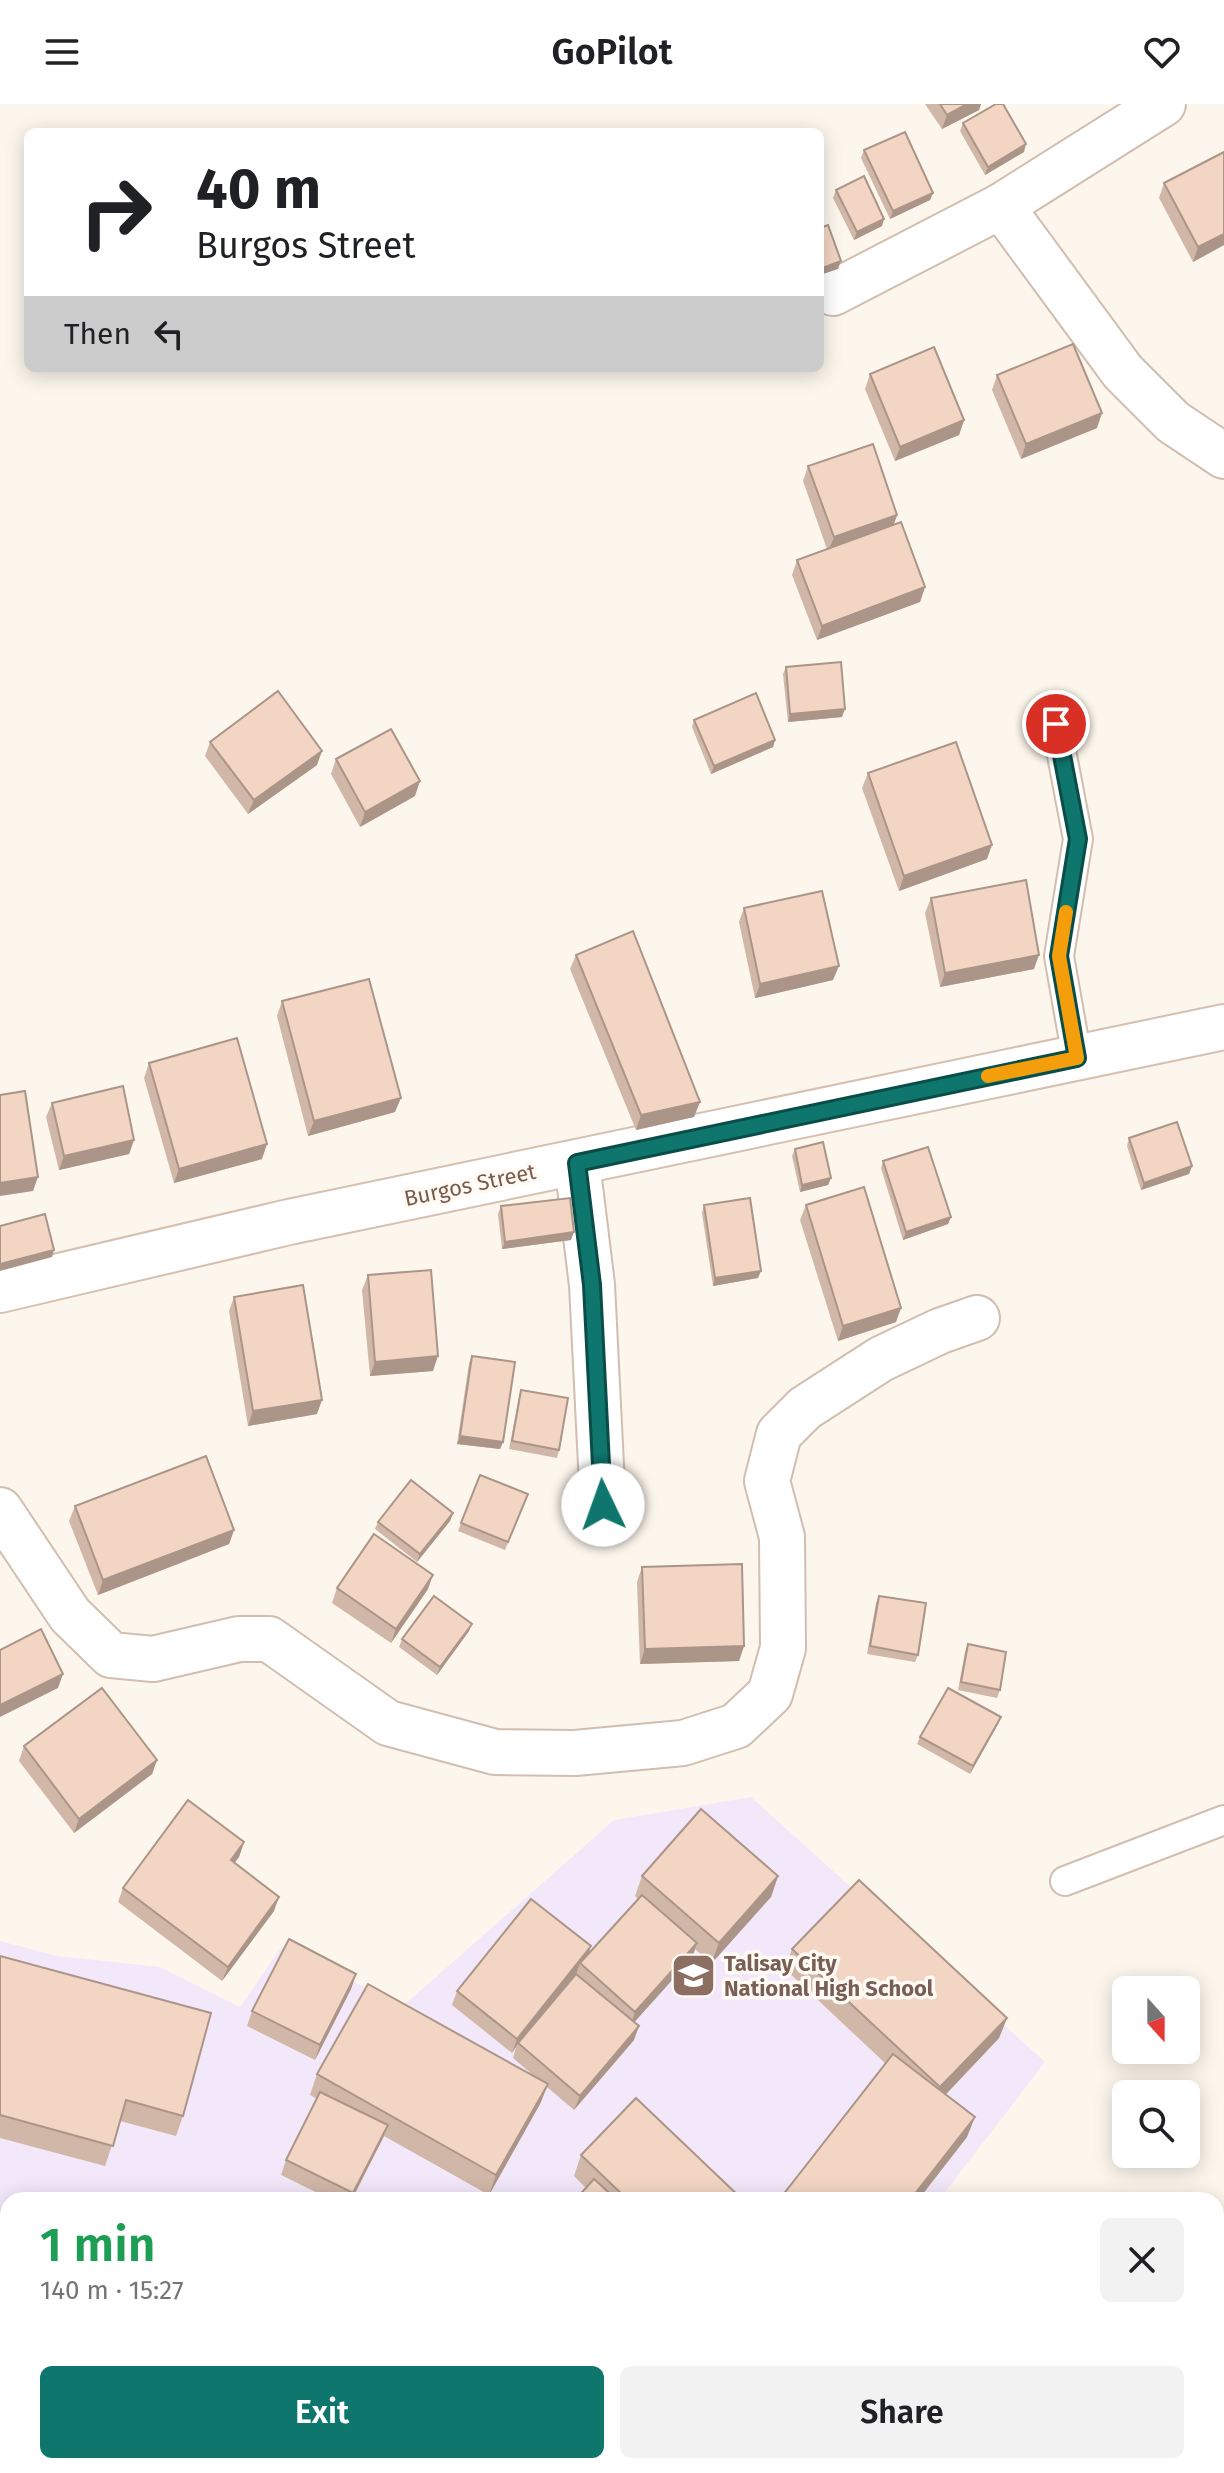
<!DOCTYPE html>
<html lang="en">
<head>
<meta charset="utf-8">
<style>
  :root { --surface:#fff; --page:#f2f2f2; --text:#202124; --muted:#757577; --accent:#0f766e }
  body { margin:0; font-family:"Fira Sans",sans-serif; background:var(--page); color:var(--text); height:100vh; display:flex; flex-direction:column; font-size:30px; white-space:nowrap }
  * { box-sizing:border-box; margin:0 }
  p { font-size:26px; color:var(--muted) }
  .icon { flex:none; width:44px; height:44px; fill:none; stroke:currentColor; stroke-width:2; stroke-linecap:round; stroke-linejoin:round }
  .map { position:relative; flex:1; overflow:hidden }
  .drawer { position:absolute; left:0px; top:2088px; width:1224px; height:282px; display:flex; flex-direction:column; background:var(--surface); border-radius:24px 24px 0 0; box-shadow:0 4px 20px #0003 }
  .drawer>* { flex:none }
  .banner { position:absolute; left:24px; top:24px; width:800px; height:244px; border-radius:12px; box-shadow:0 4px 20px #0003; background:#fff; color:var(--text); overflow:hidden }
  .needle { width:52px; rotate:159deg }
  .buttons { position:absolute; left:1112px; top:1872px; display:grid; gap:16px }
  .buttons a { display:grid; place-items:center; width:88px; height:88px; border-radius:12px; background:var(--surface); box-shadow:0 4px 20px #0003; font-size:40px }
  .pin { position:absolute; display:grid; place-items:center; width:68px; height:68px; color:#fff; margin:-34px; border:4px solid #fff; border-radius:50%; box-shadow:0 2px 8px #0007 }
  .me { position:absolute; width:88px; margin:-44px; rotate:357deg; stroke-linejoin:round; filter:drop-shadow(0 0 6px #0008) }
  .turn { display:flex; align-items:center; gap:28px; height:168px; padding:0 40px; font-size:36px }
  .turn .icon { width:104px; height:104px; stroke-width:2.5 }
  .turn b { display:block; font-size:56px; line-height:68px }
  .then { display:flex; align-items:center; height:76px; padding:0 40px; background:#0003; gap:16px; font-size:30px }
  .round { display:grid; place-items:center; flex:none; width:84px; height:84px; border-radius:12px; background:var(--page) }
  .headline { display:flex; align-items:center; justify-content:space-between; height:136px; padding:0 40px }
  h1 { font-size:48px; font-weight:600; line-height:60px; color:#1e9e55 }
  .action { display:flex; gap:16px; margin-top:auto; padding:16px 40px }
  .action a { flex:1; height:92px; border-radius:12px; background:var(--accent); color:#fff; font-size:32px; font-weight:600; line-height:92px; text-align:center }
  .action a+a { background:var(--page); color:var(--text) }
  header { display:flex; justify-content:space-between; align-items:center; height:104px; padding:0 40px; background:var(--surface); font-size:36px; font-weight:600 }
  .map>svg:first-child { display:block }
  .education { fill:#f3e8fa }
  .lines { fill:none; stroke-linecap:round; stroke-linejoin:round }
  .lane-casing { stroke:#d1beb0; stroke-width:32 }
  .street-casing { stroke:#d1beb0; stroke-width:48 }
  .secondary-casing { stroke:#d6c0b0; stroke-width:48 }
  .lane { stroke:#fff; stroke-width:28 }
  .street { stroke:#fff; stroke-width:44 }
  .secondary { stroke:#fff; stroke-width:44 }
  .wall { fill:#d1b7a8 }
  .shaded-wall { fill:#aa9588 }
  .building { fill:#f3d5c3; stroke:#aa9588; stroke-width:2 }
  .route-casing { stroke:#0a4d48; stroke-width:20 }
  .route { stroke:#0f766e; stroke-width:14 }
  .slow { stroke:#f59e0b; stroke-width:14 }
  .labels { text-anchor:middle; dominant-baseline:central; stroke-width:7; stroke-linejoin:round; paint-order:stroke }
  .street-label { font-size:22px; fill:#7a5c4d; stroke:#fffaf3 }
  .education-label { font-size:22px; font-weight:bold; fill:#785e54; stroke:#fffaf3; text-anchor:start }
</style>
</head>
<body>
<header><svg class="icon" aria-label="menu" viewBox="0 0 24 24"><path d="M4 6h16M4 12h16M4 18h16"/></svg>GoPilot<svg class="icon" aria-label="heart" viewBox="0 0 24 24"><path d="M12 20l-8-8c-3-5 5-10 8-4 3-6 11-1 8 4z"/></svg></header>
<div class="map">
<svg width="1224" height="2369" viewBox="0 0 1224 2369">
  <rect width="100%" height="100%" fill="#fdf6ec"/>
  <polygon class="education" points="751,1693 1045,1958 939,2096 8,2096 8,2362 734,2362 728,2369 0,2369 0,1837 57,1852 160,1863 240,1903 282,1842 403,1902 614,1716"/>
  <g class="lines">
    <defs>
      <g id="lane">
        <polyline points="1056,620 1078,735 1059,852 1077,954"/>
        <polyline points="1065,1777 1224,1716"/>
      </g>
      <g id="street">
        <polyline points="1001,102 1123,268 1173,318 1224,352"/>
        <polyline points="833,189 1001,102 1163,0"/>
        <polyline points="577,1059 592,1181 603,1401"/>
        <polyline points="0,1406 70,1511 111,1551 153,1555 239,1535 269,1535 388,1619 495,1648 575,1649 683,1639 736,1622 770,1590 783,1544 782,1433 767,1377 779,1330 805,1304 881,1255 940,1227 977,1214"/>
      </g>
      <polyline id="secondary" points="0,1186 289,1118 1224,923"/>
    </defs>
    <use href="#lane" class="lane-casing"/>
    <use href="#street" class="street-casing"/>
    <use href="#secondary" class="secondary-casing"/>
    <use href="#lane" class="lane"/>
    <use href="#street" class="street"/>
    <use href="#secondary" class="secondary"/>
  </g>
  <g class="wall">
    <polygon points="925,0 981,0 979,6 942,25"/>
    <polygon points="963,19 1024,48 985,71 960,27"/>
    <polygon points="864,46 933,89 930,96 890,115 861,54"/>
    <polygon points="1224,48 1224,141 1193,158 1159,94 1164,79"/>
    <polygon points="836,86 882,122 854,136 833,94"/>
    <polygon points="870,270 964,316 959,331 895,357 865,285"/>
    <polygon points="997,271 1097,324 1021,355 992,286"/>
    <polygon points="808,362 897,411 894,420 925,483 920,498 817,536 792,471 797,456 827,445 803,377"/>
    <polygon points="786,563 842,613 788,618 783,570"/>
    <polygon points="694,616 775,636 773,643 711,670 692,623"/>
    <polygon points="210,638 317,661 248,710 205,652"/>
    <polygon points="336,655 415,692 360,723 331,670"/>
    <polygon points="868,669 987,755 899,787 862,684"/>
    <polygon points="931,794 1034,865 940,883 925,809"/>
    <polygon points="744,804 833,876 755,894 739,818"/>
    <polygon points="576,851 694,1013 636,1026 570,865"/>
    <polygon points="282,897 395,1008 308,1032 277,912"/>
    <polygon points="149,959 262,1055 174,1079 144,974"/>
    <polygon points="52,999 134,1036 129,1050 59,1066 46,1013"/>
    <polygon points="1129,1034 1192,1062 1189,1070 1141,1086 1127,1042"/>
    <polygon points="795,1045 831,1074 828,1081 800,1088 792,1052"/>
    <polygon points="883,1057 951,1113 948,1120 903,1136 881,1064"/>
    <polygon points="704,1101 758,1174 713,1182 702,1109"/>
    <polygon points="806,1101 896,1218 838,1237 800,1116"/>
    <polygon points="501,1102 571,1136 502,1145 498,1110"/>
    <polygon points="368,1171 433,1267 370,1272 362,1186"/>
    <polygon points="234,1193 317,1310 248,1322 229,1207"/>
    <polygon points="472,1252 503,1338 500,1345 457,1340 469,1259"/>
    <polygon points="521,1286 559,1346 557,1354 509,1345 519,1293"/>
    <polygon points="480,1371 528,1390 505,1446 458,1427"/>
    <polygon points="75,1402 234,1426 229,1440 98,1491 69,1417"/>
    <polygon points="453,1409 450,1417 417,1458 375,1425 378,1418"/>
    <polygon points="642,1463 744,1542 739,1557 640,1560 637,1478"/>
    <polygon points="337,1484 428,1485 391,1539 332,1499"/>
    <polygon points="879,1492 918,1551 915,1558 867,1550 876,1499"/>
    <polygon points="469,1527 437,1571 399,1543 402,1535"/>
    <polygon points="968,1540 1000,1586 997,1594 958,1586 965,1548"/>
    <polygon points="998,1620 970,1670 917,1640 920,1633"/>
    <polygon points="24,1642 157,1656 152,1670 74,1729 19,1657"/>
    <polygon points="244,1738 239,1753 234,1759 274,1807 222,1877 118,1798 123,1784"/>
    <polygon points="642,1772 778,1772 771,1793 711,1860 695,1845 692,1854 634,1918 634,1936 574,2006 547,1983 540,2000 489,2091 384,2032 352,2096 332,2096 281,2071 286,2056 317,1995 310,1991 317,1970 535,1973 513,1954 516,1943 512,1949 452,1901 457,1887 589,1850 638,1795 635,1792"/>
    <polygon points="792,1845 1007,1914 999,1934 945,1991 967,2033 918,2096 779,2096 886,1960 785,1865"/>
    <polygon points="0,1852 183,2012 176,2032 120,2017 105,2062 0,2034"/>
    <polygon points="356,1870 351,1885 315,1956 247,1922 252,1907"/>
    <polygon points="581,2051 743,2096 575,2096 586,2084 574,2072"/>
    <polygon points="1224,2326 1224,2369 1214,2369 1216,2362"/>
    <polygon points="434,2362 535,2362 533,2369 432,2369"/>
    <polygon points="555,2362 705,2362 702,2369 551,2369"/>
  </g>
  <g class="shaded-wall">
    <polygon points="967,0 981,0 979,6 942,25 947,11"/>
    <polygon points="1026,40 1024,48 985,71 988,63"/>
    <polygon points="933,89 930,96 890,115 893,107"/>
    <polygon points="884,115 882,122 854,136 857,128"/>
    <polygon points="1224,130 1224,141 1193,158 1198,143"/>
    <polygon points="841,157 838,165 820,171 820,165"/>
    <polygon points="1102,309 1097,324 1021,355 1026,340"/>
    <polygon points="964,316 959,331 895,357 900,343"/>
    <polygon points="897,411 892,425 828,448 834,433"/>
    <polygon points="925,483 920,498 817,536 822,522"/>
    <polygon points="845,605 842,613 788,618 790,610"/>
    <polygon points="775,636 773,643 711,670 714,662"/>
    <polygon points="322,647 317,661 248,710 254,696"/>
    <polygon points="420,677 415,692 360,723 365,708"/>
    <polygon points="992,741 987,755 899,787 904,772"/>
    <polygon points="1039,851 1034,865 940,883 945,869"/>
    <polygon points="839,862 833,876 755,894 760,880"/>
    <polygon points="401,994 395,1008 308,1032 314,1017"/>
    <polygon points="700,998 694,1013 636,1026 641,1011"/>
    <polygon points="134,1036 129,1050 59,1066 64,1052"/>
    <polygon points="267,1040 262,1055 174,1079 179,1065"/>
    <polygon points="1192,1062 1189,1070 1141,1086 1144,1079"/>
    <polygon points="38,1073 33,1087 0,1092 0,1079"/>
    <polygon points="831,1074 828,1081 800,1088 802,1081"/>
    <polygon points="951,1113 948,1120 903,1136 906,1128"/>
    <polygon points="574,1128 571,1136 502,1145 505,1138"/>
    <polygon points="54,1146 52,1153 0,1167 0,1160"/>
    <polygon points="761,1167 758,1174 713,1182 715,1174"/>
    <polygon points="901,1204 896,1218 838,1237 843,1222"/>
    <polygon points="438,1252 433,1267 370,1272 375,1258"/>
    <polygon points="322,1296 317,1310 248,1322 253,1307"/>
    <polygon points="460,1332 503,1338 500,1345 457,1340"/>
    <polygon points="453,1409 450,1417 417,1458 420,1450"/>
    <polygon points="234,1426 229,1440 98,1491 103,1476"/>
    <polygon points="433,1471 428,1485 391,1539 396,1525"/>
    <polygon points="472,1520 469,1527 437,1571 440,1563"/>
    <polygon points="744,1542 739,1557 640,1560 645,1545"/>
    <polygon points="63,1570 58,1584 0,1613 0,1601"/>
    <polygon points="1001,1613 998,1620 970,1670 973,1662"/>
    <polygon points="157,1656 152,1670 74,1729 79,1715"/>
    <polygon points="244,1738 239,1753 225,1771 231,1756"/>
    <polygon points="778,1772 771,1793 711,1860 719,1839"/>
    <polygon points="279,1793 274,1807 222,1877 228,1863"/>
    <polygon points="697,1839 692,1854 630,1923 635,1908"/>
    <polygon points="591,1842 586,1857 580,1859 577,1868 519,1940 518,1939 512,1949 517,1935"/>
    <polygon points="356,1870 351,1885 315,1956 320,1941"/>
    <polygon points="1007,1914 999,1934 933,2004 940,1983"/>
    <polygon points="639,1922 634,1936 574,2006 580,1992"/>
    <polygon points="548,1980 540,2000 489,2091 496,2071"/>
    <polygon points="975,2013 967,2033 918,2096 910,2096"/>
    <polygon points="388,2021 382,2036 351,2096 353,2089"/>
  </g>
  <g class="building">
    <polygon points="940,0 967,0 947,11"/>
    <polygon points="996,0 1003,0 1026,40 988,63 963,19"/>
    <polygon points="905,28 933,89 893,107 864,46"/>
    <polygon points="1224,48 1224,130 1198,143 1164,79"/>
    <polygon points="864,72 884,115 857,128 836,86"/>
    <polygon points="828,121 841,157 820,165 820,124"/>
    <polygon points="1073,240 1102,309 1026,340 997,271"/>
    <polygon points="934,243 964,316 900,343 870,270"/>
    <polygon points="873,340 897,411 834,433 808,362"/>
    <polygon points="901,418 925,483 822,522 797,456"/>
    <polygon points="841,558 845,605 790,610 786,563"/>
    <polygon points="278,587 322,647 254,696 210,638"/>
    <polygon points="756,589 775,636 714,662 694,616"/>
    <polygon points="391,625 420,677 365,708 336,655"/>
    <polygon points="956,638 992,741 904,772 868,669"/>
    <polygon points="1026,776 1039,851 945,869 931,794"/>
    <polygon points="822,787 839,862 760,880 744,804"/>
    <polygon points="633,827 700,998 641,1011 576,851"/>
    <polygon points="369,875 401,994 314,1017 282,897"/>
    <polygon points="237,934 267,1040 179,1065 149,959"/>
    <polygon points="123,982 134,1036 64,1052 52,999"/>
    <polygon points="25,987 38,1073 0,1079 0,991"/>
    <polygon points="1177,1018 1192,1062 1144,1079 1129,1034"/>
    <polygon points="823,1038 831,1074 802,1081 795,1045"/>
    <polygon points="928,1043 951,1113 906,1128 883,1057"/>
    <polygon points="864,1083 901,1204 843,1222 806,1101"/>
    <polygon points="570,1094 574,1128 505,1138 501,1102"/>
    <polygon points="750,1094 761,1167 715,1174 704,1101"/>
    <polygon points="45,1110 54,1146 0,1160 0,1122"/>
    <polygon points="431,1166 438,1252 375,1258 368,1171"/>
    <polygon points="303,1181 322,1296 253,1307 234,1193"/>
    <polygon points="472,1252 515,1258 503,1338 460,1332"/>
    <polygon points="521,1286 568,1294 559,1346 512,1337"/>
    <polygon points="206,1352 234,1426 103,1476 75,1402"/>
    <polygon points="480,1371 528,1390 508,1438 461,1419"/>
    <polygon points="411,1376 453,1409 420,1450 378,1418"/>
    <polygon points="374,1430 433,1471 396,1525 337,1484"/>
    <polygon points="742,1460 744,1542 645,1545 642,1463"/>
    <polygon points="434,1492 472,1520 440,1563 402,1535"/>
    <polygon points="879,1492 926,1499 918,1551 870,1542"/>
    <polygon points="41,1525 63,1570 0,1601 0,1546"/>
    <polygon points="968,1540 1006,1548 1000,1586 961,1578"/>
    <polygon points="102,1584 157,1656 79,1715 24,1642"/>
    <polygon points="948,1584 1001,1613 973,1662 920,1633"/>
    <polygon points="188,1696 244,1738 231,1756 279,1793 228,1863 123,1784"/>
    <polygon points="701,1705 778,1772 719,1839 642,1772"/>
    <polygon points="859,1776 1007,1914 940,1983 792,1845"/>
    <polygon points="642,1791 697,1839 635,1908 580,1859"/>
    <polygon points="531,1795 591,1842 517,1935 457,1887"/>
    <polygon points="289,1835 356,1870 320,1941 252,1907"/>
    <polygon points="0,1852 211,1909 183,2012 126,1996 113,2042 0,2011"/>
    <polygon points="576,1870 639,1922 580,1992 518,1939"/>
    <polygon points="368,1880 548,1980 496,2071 317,1970"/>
    <polygon points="893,1950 975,2013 910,2096 779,2096"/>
    <polygon points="320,1988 388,2021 353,2089 286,2056"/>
    <polygon points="636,1994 743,2096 628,2096 581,2051"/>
    <polygon points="594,2075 617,2096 575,2096"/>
    <polygon points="1224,2333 1224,2369 1216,2369"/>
    <polygon points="472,2362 535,2362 533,2369 501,2369"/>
    <polygon points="555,2362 597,2362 612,2369 551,2369"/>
    <polygon points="632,2362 704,2362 702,2369 649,2369"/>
    <polygon points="1083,2362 1172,2362 1170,2369 1081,2369"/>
  </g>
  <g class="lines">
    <defs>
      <polyline id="route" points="603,1401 592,1181 577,1059 1077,954 1059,852 1078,735 1056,620"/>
    </defs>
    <use href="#route" class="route-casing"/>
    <use href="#route" class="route"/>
    <polyline class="slow" points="988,972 1077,954 1059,852 1066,808"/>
  </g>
  <defs>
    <symbol id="school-square" viewBox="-11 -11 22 22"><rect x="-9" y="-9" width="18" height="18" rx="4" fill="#8d6e63" stroke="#fffaf3"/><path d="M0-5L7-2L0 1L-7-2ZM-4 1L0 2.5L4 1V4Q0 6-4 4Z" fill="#fff"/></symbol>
  </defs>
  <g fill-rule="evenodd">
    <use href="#school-square" x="668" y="1846" width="51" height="51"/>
  </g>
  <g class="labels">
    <g class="street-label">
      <text transform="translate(470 1081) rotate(-12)">Burgos Street</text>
    </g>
    <g class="education-label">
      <text x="724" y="1859">Talisay City<tspan x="724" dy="25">National High School</tspan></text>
    </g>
  </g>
</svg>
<div class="buttons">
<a><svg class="needle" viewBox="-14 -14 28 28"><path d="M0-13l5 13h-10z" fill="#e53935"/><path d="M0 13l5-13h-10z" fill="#757577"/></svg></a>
<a><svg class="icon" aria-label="search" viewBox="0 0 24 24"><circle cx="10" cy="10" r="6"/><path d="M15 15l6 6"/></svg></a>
</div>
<div class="pin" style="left:1056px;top:620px;background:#d93025"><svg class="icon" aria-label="arrive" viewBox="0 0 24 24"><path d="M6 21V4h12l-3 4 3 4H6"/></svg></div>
<svg class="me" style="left:603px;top:1401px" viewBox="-20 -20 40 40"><circle r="19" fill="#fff"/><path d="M0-13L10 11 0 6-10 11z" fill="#0f766e"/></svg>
<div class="banner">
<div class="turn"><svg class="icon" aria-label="right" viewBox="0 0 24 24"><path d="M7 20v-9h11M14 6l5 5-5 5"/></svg><div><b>40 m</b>Burgos Street</div></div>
<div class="then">Then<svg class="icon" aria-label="left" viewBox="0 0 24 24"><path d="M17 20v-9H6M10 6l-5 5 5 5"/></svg></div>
</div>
<section class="drawer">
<div class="headline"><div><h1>1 min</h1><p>140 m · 15:27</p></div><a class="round"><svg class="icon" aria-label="close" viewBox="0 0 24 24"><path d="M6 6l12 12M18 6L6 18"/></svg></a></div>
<div class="action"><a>Exit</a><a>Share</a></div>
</section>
</div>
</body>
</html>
